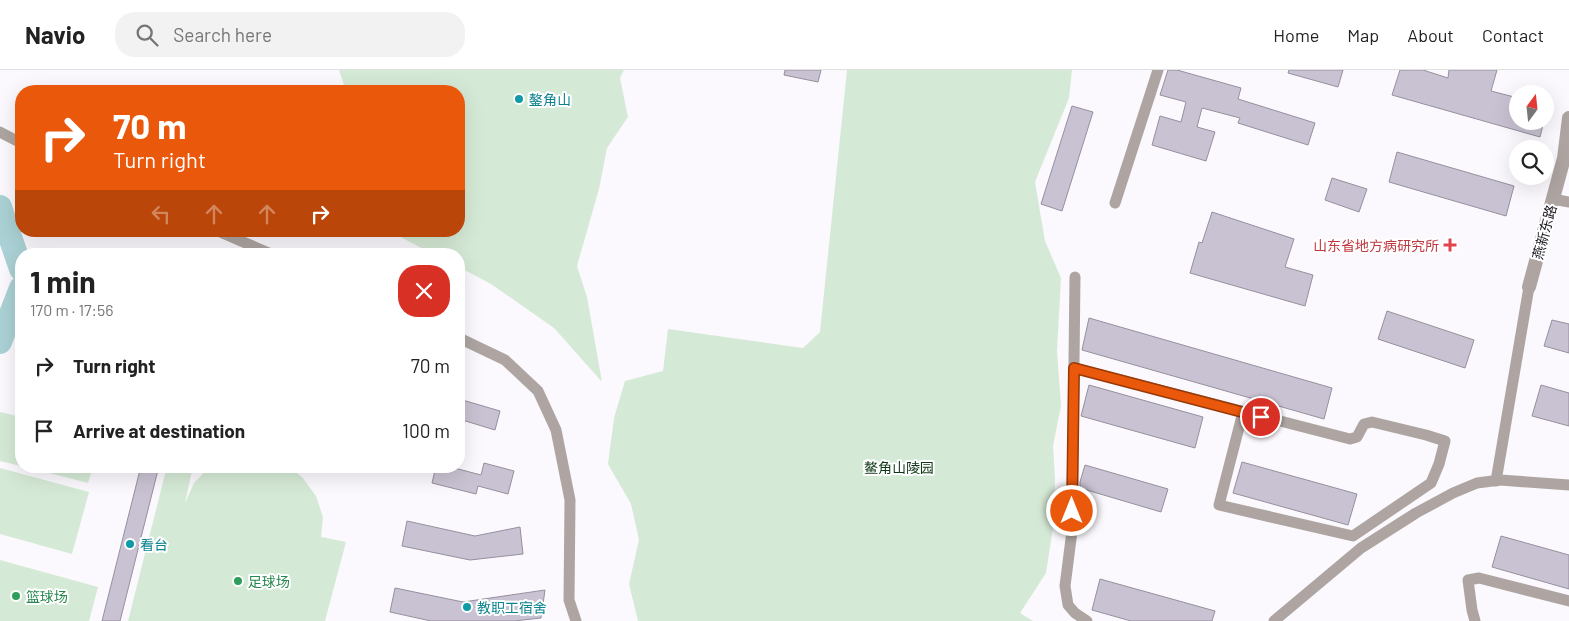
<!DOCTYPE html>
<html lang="en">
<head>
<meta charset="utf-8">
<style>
  :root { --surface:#fff; --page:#f2f2f2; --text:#222; --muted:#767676; --line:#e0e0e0 }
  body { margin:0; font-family:Barlow,"Noto Sans SC",sans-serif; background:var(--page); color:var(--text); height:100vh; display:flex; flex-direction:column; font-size:19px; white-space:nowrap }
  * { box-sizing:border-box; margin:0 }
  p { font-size:16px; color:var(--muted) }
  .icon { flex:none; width:28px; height:28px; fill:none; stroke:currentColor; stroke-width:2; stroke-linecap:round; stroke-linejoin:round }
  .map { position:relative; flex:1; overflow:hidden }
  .drawer { position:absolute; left:15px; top:178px; width:450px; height:225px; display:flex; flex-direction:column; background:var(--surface); border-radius:20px; box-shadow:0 5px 20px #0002 }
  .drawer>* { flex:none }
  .guide { position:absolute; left:15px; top:15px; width:450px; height:152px; border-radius:20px; box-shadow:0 5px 20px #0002; background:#ea580c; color:#fff; overflow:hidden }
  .needle { width:32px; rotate:15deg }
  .tools { position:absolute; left:1509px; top:15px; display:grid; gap:10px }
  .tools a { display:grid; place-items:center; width:45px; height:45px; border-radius:50%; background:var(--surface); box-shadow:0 5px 20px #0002; font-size:25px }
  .pin { position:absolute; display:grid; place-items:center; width:42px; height:42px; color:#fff; margin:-21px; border:2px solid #fff; border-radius:50%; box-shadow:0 1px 5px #0007 }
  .me { position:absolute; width:55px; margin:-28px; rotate:0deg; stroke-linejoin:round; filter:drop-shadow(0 0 4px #0008) }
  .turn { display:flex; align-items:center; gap:18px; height:105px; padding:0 15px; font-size:22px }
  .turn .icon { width:65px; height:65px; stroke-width:2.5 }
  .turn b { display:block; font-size:35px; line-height:42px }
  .lanes { display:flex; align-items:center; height:48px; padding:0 15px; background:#0003; justify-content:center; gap:25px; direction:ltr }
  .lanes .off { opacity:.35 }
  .round { display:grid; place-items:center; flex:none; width:52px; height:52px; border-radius:20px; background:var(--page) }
  .summary { display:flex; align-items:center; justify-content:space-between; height:85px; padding:0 15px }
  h1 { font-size:30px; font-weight:700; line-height:38px }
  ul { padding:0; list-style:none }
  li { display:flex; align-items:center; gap:15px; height:65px; padding:0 15px }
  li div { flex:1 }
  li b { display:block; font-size:19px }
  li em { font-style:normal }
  header { display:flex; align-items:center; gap:30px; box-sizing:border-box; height:70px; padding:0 25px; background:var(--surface); border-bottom:1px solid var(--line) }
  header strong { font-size:24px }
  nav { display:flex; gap:28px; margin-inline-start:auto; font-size:18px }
  .search { width:350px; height:45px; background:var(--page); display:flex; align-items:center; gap:12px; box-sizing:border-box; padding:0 18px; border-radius:20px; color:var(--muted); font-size:19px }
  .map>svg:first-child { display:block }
  .green { fill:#d5ead6 }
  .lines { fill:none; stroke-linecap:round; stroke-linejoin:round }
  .river { stroke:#aad1d5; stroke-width:24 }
  .building { fill:#c9c2d2; stroke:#968f9e }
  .minor { stroke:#aea5a2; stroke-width:11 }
  .tertiary { stroke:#aea5a2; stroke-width:14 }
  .route-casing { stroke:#983908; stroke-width:12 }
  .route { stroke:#ea580c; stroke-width:9 }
  .culture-dot { fill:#0f9aa8; stroke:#fff; stroke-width:2 }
  .health-dot { fill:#e0444e; stroke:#fff; stroke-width:2 }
  .leisure-dot { fill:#2e9e5b; stroke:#fff; stroke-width:2 }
  .labels { text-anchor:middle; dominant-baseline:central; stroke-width:4; stroke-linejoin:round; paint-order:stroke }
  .culture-label { font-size:14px; fill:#0d838f; stroke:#fff; text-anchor:start }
  .street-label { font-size:14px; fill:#1c191f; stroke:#fff }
  .health-label { font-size:14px; fill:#be3a42; stroke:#fff; text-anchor:end }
  .park-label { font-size:14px; fill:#0f3717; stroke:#fff }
  .leisure-label { font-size:14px; fill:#27864d; stroke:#fff; text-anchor:start }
</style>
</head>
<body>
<header>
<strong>Navio</strong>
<div class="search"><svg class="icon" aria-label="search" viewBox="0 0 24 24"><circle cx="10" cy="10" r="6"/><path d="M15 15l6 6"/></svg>Search here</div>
<nav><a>Home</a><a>Map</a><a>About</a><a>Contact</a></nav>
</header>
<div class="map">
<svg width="1569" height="551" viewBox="0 0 1569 551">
  <rect width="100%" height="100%" fill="#fbf9fd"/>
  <g class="green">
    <polygon points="339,0 624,0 620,8 628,47 607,78 599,119 577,196 587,227 602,312 554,258 491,214 459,197 459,184 433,184 391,162 459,161 459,21 346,21"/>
    <polygon points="847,0 1072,0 1069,28 1035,112 1045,171 1061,208 1057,281 1061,336 1053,376 1055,409 1053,458 1046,503 1020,543 1033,551 638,551 629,514 639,470 631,434 608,394 614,348 625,311 663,301 668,259 803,278 820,262"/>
    <polygon points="0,342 21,347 21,396 0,391"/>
    <polygon points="22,396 93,396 88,413"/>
    <polygon points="167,396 193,396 185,433 194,413 210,396 288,396 302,407 316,426 323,447 321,468 322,467 346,472 325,551 128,551"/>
    <polygon points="0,398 89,422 72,484 0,464"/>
    <polygon points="0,490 98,517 89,551 0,551"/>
  </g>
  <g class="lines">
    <g class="river">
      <polyline points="0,137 21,199"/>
      <polyline points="0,272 21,218"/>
    </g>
  </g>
  <g class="building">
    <polygon points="785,0 821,0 818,12 784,5"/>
    <polygon points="1168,0 1177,0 1241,18 1238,29 1315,53 1308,75 1238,53 1240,48 1202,38 1197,57 1215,62 1206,91 1152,75 1160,46 1181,52 1186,32 1160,25"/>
    <polygon points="1289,0 1343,0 1338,17 1288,3"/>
    <polygon points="1400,0 1423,0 1448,8 1449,0 1497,0 1491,21 1518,28 1518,51 1544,51 1540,67 1392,25"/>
    <polygon points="1072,36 1093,42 1062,141 1041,134"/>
    <polygon points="1397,82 1514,116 1506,146 1389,112"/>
    <polygon points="1332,108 1367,119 1359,142 1325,130"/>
    <polygon points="1212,142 1294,169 1285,197 1313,205 1305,236 1190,203 1199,172 1202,173"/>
    <polygon points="1387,241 1474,270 1465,298 1378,269"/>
    <polygon points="1089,248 1332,318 1324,349 1082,280"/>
    <polygon points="1552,250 1569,254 1569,283 1544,276"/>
    <polygon points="1089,315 1203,347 1195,378 1081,346"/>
    <polygon points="1541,315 1569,323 1569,356 1532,346"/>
    <polygon points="459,329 500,341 495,360 459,349"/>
    <polygon points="1242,392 1357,424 1348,455 1233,423"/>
    <polygon points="484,393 514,401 508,424 478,416 476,424 432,413 436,396 447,396 481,405"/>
    <polygon points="1085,395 1168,419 1161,442 1080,418 1080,412"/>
    <polygon points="141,396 159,396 120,551 102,551"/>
    <polygon points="407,451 475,466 520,457 523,484 470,490 402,476"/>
    <polygon points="1501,466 1569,485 1569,519 1492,497"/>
    <polygon points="1100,509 1215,541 1212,551 1131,551 1092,540"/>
    <polygon points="395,518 463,532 545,520 541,548 514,551 431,551 390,542"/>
  </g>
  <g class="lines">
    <g class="minor">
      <polyline points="0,62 21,73"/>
      <polyline points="1553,129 1569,132"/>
      <polyline points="1115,133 1158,0"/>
      <polyline points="218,161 271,184"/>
      <polyline points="1075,207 1072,461 1065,516 1068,535 1075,543 1087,551"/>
      <polyline points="459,268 505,290 538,321 556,360 570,430 569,530 576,551"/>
      <polyline points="1074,298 1350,369 1357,367 1364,354 1372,352 1426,365 1445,371 1439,394 1431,413 1353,466 1219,435 1243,342"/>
      <polyline points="1496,411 1529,217"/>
      <polyline points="1274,551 1361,478 1416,443 1453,423 1477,413 1500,410 1569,415"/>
      <polyline points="1475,551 1472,540 1468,510 1479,508 1569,531"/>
    </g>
    <polyline class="tertiary" points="1529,217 1564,88 1569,48"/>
  </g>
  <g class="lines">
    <defs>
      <polyline id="route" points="1072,441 1074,298 1261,347"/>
    </defs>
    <use href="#route" class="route-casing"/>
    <use href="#route" class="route"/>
  </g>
  <g class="culture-dot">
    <circle cx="519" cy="29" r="5"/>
    <circle cx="130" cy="474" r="5"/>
    <circle cx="467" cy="537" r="5"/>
  </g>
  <path class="health-dot" d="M1447.5 167.5h5v5h5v5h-5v5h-5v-5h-5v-5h5z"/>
  <g class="leisure-dot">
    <circle cx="238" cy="511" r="5"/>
    <circle cx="16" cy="526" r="5"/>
  </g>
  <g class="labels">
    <g class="culture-label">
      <text x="529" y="29">鏊角山</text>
      <text x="140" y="474">看台</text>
      <text x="477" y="537">教职工宿舍</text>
    </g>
    <g class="street-label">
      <text transform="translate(1544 162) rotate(-75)">燕新东路</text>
    </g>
    <g class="health-label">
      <text x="1439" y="175">山东省地方病研究所</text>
    </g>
    <g class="park-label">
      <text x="899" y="397">鳌角山陵园</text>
    </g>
    <g class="leisure-label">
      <text x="248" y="511">足球场</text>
      <text x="26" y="526">篮球场</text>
    </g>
  </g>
</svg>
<div class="tools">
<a><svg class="needle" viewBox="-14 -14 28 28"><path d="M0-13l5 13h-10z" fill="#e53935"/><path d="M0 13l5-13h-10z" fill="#767676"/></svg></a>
<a><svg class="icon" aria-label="search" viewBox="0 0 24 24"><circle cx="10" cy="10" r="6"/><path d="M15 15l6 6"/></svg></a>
</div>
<div class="pin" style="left:1261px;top:347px;background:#d93025"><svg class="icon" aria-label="arrive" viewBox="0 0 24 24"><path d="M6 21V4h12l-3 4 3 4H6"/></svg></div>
<svg class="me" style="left:1072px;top:441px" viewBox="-20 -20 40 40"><circle r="17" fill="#ea580c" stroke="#fff" stroke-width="3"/><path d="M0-11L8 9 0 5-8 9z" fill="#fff"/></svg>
<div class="guide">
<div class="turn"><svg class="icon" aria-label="right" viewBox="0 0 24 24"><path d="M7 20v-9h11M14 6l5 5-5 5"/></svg><div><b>70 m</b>Turn right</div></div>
<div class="lanes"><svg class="icon off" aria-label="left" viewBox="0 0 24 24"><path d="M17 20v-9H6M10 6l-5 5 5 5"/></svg><svg class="icon off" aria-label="ahead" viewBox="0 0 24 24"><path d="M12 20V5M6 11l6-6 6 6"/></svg><svg class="icon off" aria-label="ahead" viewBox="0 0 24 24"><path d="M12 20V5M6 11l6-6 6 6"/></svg><svg class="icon" aria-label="right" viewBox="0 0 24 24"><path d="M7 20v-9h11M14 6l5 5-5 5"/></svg></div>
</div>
<section class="drawer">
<div class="summary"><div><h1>1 min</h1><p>170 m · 17:56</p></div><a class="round" style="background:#d93025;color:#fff"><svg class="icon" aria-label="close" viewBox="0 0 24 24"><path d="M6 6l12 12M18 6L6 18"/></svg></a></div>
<ul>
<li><svg class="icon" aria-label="right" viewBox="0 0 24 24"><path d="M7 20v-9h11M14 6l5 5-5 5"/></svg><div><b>Turn right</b></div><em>70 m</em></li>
<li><svg class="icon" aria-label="arrive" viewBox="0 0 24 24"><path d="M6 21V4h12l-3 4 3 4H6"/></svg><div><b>Arrive at destination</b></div><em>100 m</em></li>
</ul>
</section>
</div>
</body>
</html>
